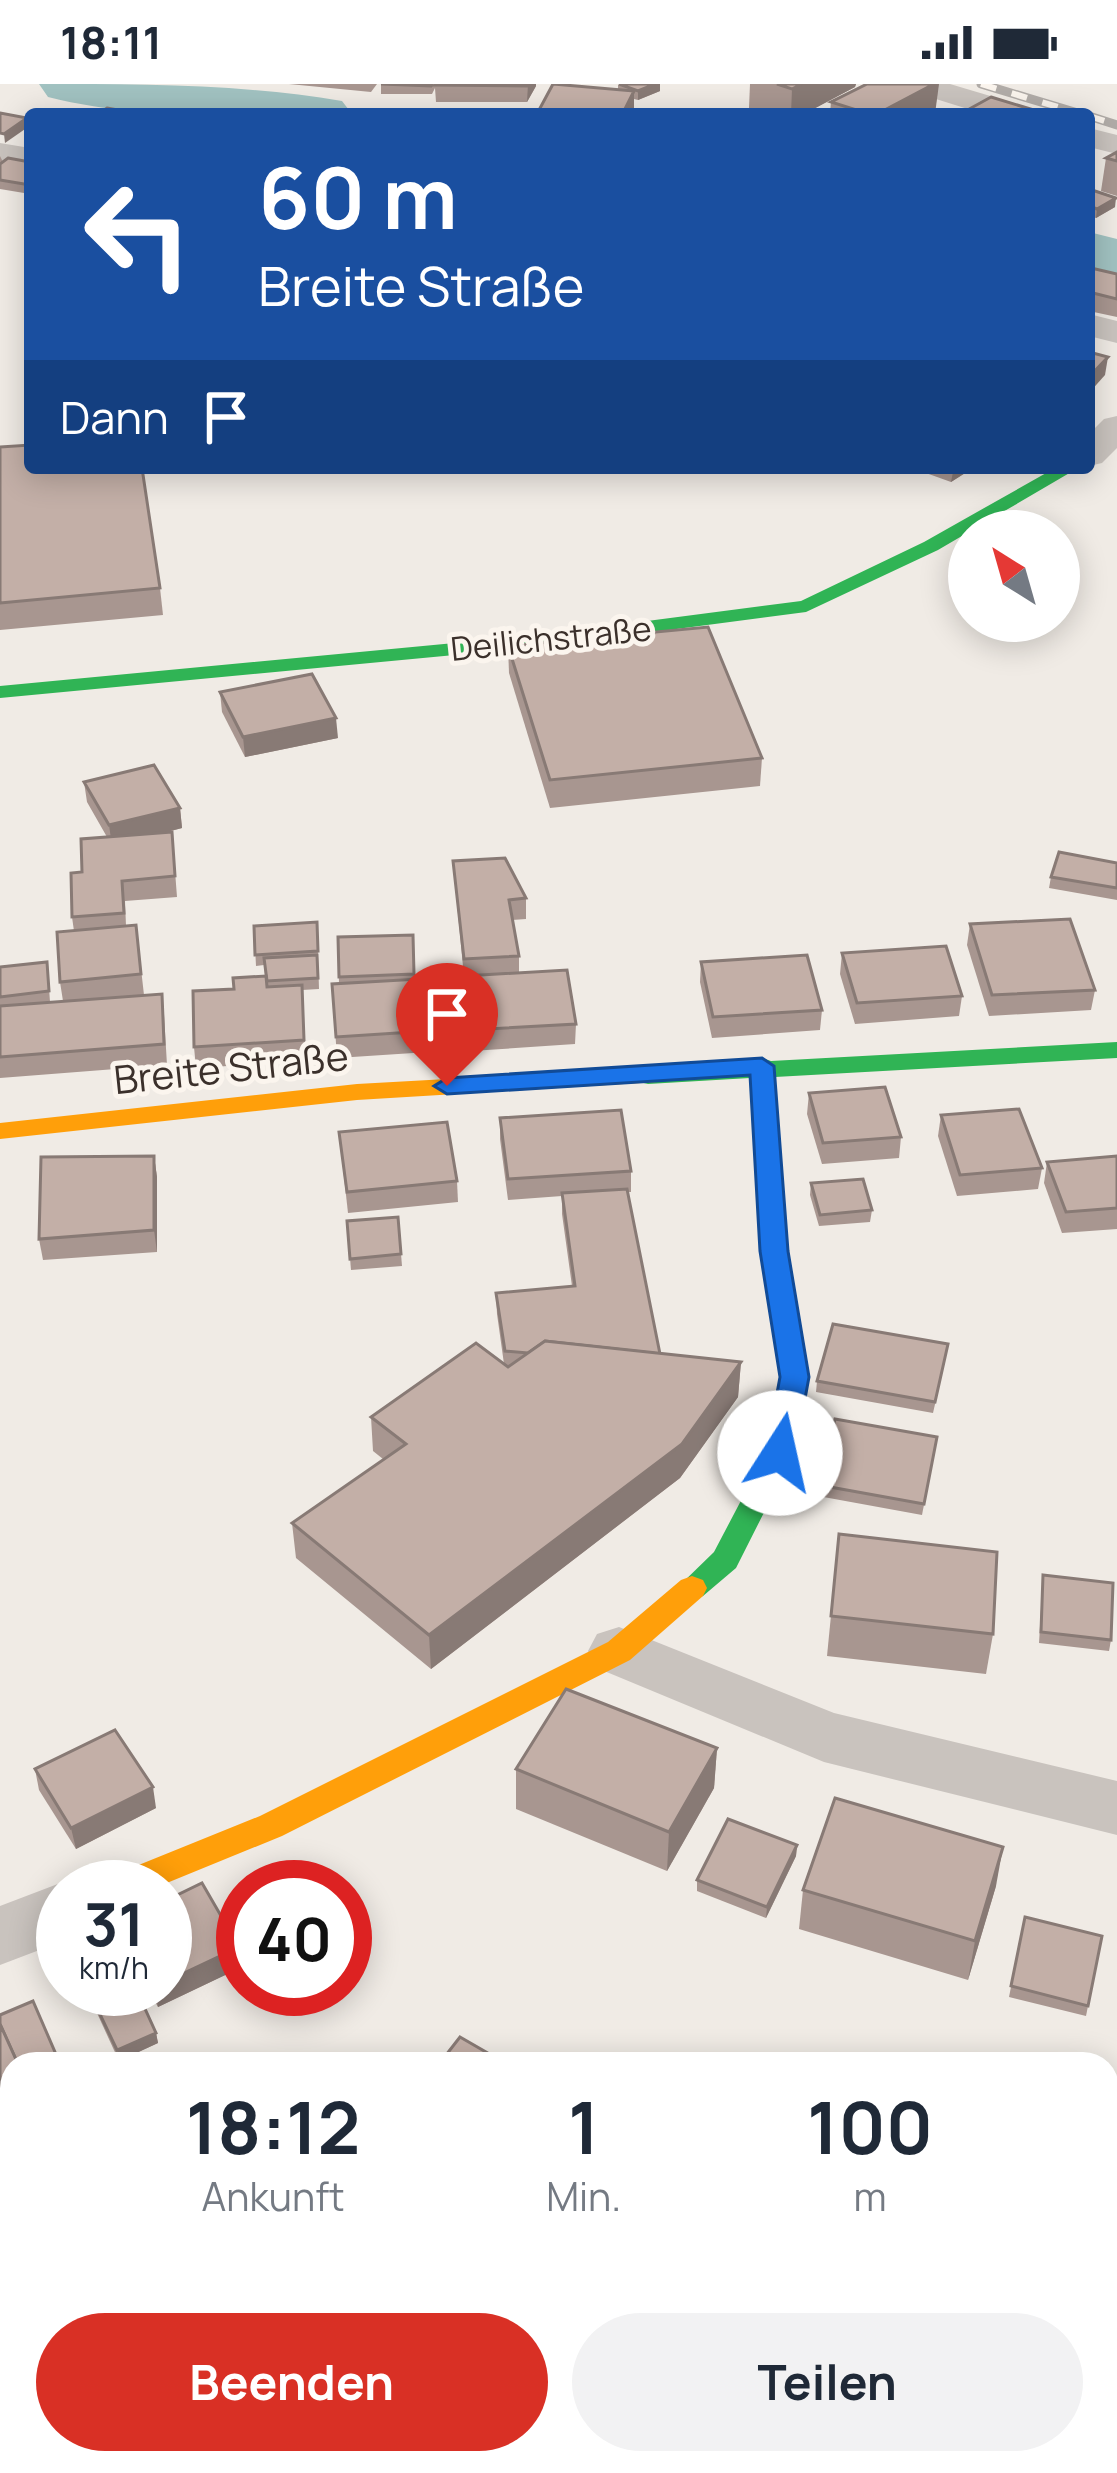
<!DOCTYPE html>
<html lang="de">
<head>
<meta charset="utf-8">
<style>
  :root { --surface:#fff; --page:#f2f2f3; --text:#1f2937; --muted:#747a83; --accent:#d93025 }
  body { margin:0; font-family:Manrope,sans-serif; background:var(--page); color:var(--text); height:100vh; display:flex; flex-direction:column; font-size:45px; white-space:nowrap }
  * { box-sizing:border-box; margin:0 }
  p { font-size:39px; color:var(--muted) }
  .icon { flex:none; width:66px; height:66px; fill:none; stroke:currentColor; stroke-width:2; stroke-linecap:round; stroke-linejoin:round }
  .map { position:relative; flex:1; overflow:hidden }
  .drawer { position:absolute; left:0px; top:1968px; width:1119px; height:423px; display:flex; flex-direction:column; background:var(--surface); border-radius:36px 36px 0 0; box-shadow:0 6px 30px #0003 }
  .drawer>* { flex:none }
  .guide { position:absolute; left:24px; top:24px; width:1071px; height:366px; border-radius:12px; box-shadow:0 6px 30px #0003; background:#1a4fa0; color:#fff; overflow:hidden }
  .needle { width:78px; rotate:323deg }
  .controls { position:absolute; left:948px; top:426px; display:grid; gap:24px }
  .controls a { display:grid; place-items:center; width:132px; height:132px; border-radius:50%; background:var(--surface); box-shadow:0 6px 30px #0003; font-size:60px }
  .speed { position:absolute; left:36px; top:1776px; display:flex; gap:24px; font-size:60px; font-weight:700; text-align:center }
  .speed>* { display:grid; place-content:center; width:156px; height:156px; border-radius:50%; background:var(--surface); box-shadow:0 6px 30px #0003; line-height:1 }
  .speed small { font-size:30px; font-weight:400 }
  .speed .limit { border:18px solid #d22; background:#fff; color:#111 }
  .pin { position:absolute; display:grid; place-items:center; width:102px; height:102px; color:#fff; margin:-123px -51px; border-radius:50% 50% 50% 0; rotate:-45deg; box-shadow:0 0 12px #0007 }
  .pin .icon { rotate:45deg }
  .me { position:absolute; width:132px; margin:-66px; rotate:10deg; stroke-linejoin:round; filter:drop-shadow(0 0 9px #0008) }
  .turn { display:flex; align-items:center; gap:42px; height:252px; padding:0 36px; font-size:54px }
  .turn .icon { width:156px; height:156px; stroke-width:2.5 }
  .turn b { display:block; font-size:84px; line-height:102px }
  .then { display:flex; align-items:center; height:114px; padding:0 36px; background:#0003; gap:24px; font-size:45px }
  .eta { display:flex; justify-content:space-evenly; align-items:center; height:204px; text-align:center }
  .eta b { font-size:72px; font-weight:700; line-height:84px }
  .button { display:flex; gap:24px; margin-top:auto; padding:24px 36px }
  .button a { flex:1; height:138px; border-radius:72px; background:var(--accent); color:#fff; font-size:48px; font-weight:700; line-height:138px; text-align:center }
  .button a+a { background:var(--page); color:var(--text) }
  .status { display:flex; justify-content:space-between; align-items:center; height:84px; padding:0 60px; background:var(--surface); direction:ltr }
  .status svg { height:33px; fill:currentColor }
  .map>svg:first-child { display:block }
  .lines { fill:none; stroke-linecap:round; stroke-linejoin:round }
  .river { fill:#a1c2c1; fill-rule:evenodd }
  .street { fill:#c9c3be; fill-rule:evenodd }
  .fast { fill:#30b455; fill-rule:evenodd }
  .slow { fill:#ff9f0a; fill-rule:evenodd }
  .rail-casing { stroke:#b1aca8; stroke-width:9 }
  .rail { stroke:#fbf5ee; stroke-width:6; stroke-dasharray:16; stroke-linecap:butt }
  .wall { fill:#a89690 }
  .shaded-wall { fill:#887a75 }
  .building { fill:#c3afa7; stroke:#887a75; stroke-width:3 }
  .route { fill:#1a73e8; stroke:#114b97; stroke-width:3 }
  .labels { text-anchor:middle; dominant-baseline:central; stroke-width:10; stroke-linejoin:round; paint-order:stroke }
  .far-street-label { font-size:33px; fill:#3b302b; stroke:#fbf5ee }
  .street-label { font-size:39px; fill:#3b302b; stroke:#fbf5ee }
</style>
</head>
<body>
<div class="status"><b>18:11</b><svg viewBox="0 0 49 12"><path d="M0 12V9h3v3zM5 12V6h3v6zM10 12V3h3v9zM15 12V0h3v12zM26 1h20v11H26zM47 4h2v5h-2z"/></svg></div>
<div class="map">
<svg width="1117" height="2389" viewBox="0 0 1117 2389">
  <rect width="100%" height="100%" fill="#f0ebe5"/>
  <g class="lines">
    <g class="river">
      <path d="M 39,0 C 139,0 244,0 342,17 L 352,30 C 251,30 147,38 48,13 Z"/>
      <polygon points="1089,148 1117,155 1117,198 1089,191"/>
    </g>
    <g class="street">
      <polygon points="903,0 950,0 1027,23 1031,30 984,30 907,6"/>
      <polygon points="1089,44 1117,51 1117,70 1089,63"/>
      <polygon points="0,59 30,64 30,84 0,77"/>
      <polygon points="1089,230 1117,237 1117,259 1089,252"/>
      <polygon points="1117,332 1117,364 1102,379 1089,382 1089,350 1104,335"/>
      <polygon points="619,1543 834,1629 1117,1697 1117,1751 824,1678 597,1584 588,1567 597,1550"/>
      <polygon points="63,1798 76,1803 63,1803 63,1857 0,1881 0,1822"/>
    </g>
    <g class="fast">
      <polygon points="1055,384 1078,384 938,466 806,528 540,563 0,614 0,602 540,551 801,517 924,458"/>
      <polygon points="1117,958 1117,974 775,993 787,1167 808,1293 794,1369 736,1484 703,1512 692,1516 681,1512 677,1504 714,1468 766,1369 780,1293 761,1167 750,994 648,1000 639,998 636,992 639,986 762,974 771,977"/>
    </g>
    <g class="slow">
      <polygon points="648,984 657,986 660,992 657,998 357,1016 0,1055 0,1039 357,1000"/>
      <polygon points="692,1492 703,1496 707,1504 703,1512 630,1576 282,1752 157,1803 104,1803 109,1793 260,1732 608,1558 681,1496"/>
    </g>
    <defs>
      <g id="rail">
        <polyline points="981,0 1081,30"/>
        <polyline points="1089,32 1117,41"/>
      </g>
    </defs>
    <use href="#rail" class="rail-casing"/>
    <use href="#rail" class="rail"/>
  </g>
  <g class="wall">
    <polygon points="289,0 377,0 371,8"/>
    <polygon points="381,0 536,0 536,2 527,18 436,18 435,4 432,10 381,10"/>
    <polygon points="750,0 856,0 855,3 804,30 768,30 749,24"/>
    <polygon points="618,1 660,7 638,16 634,15 634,24 631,30 539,30 539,26 618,5"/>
    <polygon points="831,18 936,29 830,30"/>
    <polygon points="1117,68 1117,112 1101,107 1106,74"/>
    <polygon points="0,72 3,78 30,78 30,110 0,105"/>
    <polygon points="1089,105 1115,123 1096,134 1089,132"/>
    <polygon points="1089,186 1117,190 1117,233 1089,227"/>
    <polygon points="0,363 160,504 163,531 0,546"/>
    <polygon points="912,384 973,384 951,398"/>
    <polygon points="508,562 762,674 760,702 550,724 509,589"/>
    <polygon points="220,608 338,654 245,673 222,628"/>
    <polygon points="84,698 180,724 182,744 167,748 172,748 177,813 125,817 126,842 136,841 144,911 164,930 167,981 0,994 0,883 48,889 50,918 63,917 60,898 74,847 72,833 82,788 107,753 87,718"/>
    <polygon points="453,777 526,814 526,835 512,836 519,872 519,889 576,940 575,960 471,967"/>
    <polygon points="1117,779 1117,816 1049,804 1051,793"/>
    <polygon points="317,838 319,905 302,906 306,977 196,984 194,963 234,905 265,892 264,881 256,882 254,842"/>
    <polygon points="970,840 1095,906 1091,926 989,932 967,861"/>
    <polygon points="413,851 414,895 443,946 444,967 337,974 332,900 339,900 338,853"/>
    <polygon points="842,869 962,912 959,932 855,940 840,890"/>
    <polygon points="701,878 822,926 820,946 712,954 700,898"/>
    <polygon points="809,1009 901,1053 899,1074 822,1080 807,1030"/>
    <polygon points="941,1031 1042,1084 1038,1105 957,1112 938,1052"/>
    <polygon points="500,1034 631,1087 631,1108 628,1108 660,1270 741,1278 738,1313 680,1394 431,1585 296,1474 292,1439 383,1375 373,1367 371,1333 504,1280 497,1230 496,1209 572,1202 562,1130 562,1112 508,1116 500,1055"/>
    <polygon points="339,1048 457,1097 458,1118 348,1129"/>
    <polygon points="154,1072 157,1093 157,1168 43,1176 39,1155"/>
    <polygon points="1117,1072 1117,1145 1062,1149 1044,1099 1047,1078"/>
    <polygon points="811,1099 872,1126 870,1138 819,1142 810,1111"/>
    <polygon points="398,1133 402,1182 351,1186 347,1137"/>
    <polygon points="946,1272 933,1329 816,1308 817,1297"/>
    <polygon points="937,1353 922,1431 818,1412 819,1401"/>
    <polygon points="839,1450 993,1550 986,1590 827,1572"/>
    <polygon points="1043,1491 1111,1556 1109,1567 1039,1559"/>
    <polygon points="717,1664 714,1704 667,1787 516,1725 516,1685"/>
    <polygon points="35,1685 156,1724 76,1765 39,1706"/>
    <polygon points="797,1761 796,1772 766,1834 697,1807 697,1796"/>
    <polygon points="996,1802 968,1896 799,1845 803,1806"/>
    <polygon points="1025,1833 1102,1852 1086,1932 1009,1913"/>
    <polygon points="242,1883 158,1923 148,1905 165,1905"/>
    <polygon points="86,1905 136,1905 156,1949 158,1959 119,1977"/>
  </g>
  <g class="shaded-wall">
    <polygon points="528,0 536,0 536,2 527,18"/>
    <polygon points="655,0 660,0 660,7 638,16 638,7"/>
    <polygon points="802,0 856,0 855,3 804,30 791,30 792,5"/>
    <polygon points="934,0 939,0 935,30 877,30"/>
    <polygon points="634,7 634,24 631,30 623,30"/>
    <polygon points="27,34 28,43 5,59 4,50"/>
    <polygon points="1116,114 1115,123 1096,134 1097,125"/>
    <polygon points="1108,273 1105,291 1089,309 1089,293"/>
    <polygon points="959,384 973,384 951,398 953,388"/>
    <polygon points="336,634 338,654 245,673 243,653"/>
    <polygon points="180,724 182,744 112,762 109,741"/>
    <polygon points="154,1072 157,1093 157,1168 154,1146"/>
    <polygon points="741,1278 738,1313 680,1394 431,1585 429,1551"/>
    <polygon points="717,1664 714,1704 667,1787 669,1748"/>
    <polygon points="153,1703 156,1724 76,1765 71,1744"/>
    <polygon points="797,1761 796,1772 766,1834 767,1823"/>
    <polygon points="1003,1763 996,1802 968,1896 975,1857"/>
    <polygon points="239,1863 242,1883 158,1923 155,1905 165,1905 165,1898"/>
    <polygon points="156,1949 158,1959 119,1977 117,1966"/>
    <polygon points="12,1993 12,2015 0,2020 0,1998"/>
  </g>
  <g class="building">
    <polygon points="381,0 432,0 431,2"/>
    <polygon points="436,0 528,0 527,2 435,1"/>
    <polygon points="553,0 634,7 623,29 539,26"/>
    <polygon points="619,0 655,0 638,7"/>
    <polygon points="777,0 802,0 792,5"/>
    <polygon points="867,0 934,0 877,30 869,30 831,18"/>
    <polygon points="991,13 1047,30 962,29"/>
    <polygon points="107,24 139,30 99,30"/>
    <polygon points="0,29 27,34 4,50 0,49"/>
    <polygon points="1117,68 1117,77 1106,74"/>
    <polygon points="8,74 30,78 30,101 0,96 0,80"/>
    <polygon points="1089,105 1116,114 1097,125 1089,122"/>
    <polygon points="1091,184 1117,190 1117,215 1089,208 1089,186"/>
    <polygon points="1089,268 1108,273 1089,293"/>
    <polygon points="30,361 30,384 142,384 160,504 0,519 0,363"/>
    <polygon points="708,543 762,674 550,696 508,562"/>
    <polygon points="312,590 336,634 243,653 220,608"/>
    <polygon points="154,681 180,724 109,741 84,698"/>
    <polygon points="172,748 175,792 122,797 124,829 72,833 71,789 82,788 81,755"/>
    <polygon points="1059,768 1117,779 1117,804 1051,793"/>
    <polygon points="505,774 526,814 509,816 519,872 464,875 453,777"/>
    <polygon points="1070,835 1095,906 992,911 970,840"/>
    <polygon points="317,838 318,867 255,871 254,842"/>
    <polygon points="136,841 141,890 60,898 57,848"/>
    <polygon points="413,851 414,890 339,893 338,853"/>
    <polygon points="946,862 962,912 857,919 842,869"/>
    <polygon points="317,871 318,894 267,897 264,874"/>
    <polygon points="807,871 822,926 713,933 701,878"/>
    <polygon points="47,878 49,907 0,913 0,883"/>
    <polygon points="567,886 576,940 470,946 464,892"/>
    <polygon points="266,892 267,903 302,901 304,956 194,963 193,907 234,905 233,894"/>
    <polygon points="437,894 443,946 336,953 332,900"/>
    <polygon points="162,910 164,960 0,973 0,922"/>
    <polygon points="885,1003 901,1053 823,1059 809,1009"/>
    <polygon points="1019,1025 1042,1084 960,1091 941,1031"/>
    <polygon points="621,1026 631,1087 508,1095 500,1034"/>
    <polygon points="447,1038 457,1097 347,1108 339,1048"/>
    <polygon points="154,1072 154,1146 39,1155 41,1073"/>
    <polygon points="1117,1072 1117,1124 1066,1128 1047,1078"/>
    <polygon points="863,1095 872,1126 820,1131 811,1099"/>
    <polygon points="627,1105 660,1270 545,1257 528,1269 505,1267 496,1209 575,1202 562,1109"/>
    <polygon points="398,1133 401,1170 350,1175 347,1137"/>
    <polygon points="833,1240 948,1260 935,1318 817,1297"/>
    <polygon points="545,1257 741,1278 682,1360 429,1551 292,1439 406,1360 371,1333 476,1259 508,1283"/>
    <polygon points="835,1335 937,1353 924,1420 819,1401"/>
    <polygon points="839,1450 997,1468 993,1550 831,1532"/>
    <polygon points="1043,1491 1113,1499 1111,1556 1041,1548"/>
    <polygon points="566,1605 717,1664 669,1748 516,1685"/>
    <polygon points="115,1646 153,1703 71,1744 35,1685"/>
    <polygon points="835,1714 1003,1763 975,1857 803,1806"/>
    <polygon points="728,1735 797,1761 767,1823 697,1796"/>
    <polygon points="202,1799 239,1863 165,1898 165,1817"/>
    <polygon points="1025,1833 1102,1852 1088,1922 1011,1902"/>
    <polygon points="88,1905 136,1905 156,1949 117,1966"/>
    <polygon points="33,1917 58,1975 47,1980 18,1980 0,1940 0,1931"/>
    <polygon points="0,1940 18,1980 12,1980 12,1993 0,1998"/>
    <polygon points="460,1953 498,1975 494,1980 439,1980"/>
  </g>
  <polygon class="route" points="762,974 774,982 788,1167 809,1293 795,1369 780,1380 766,1369 780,1293 760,1167 750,991 447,1010 434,1002 447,994"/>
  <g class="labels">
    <g class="far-street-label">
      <text transform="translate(551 554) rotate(-6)">Deilichstraße</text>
    </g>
    <g class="street-label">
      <text transform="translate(231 983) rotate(-6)">Breite Straße</text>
    </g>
  </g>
</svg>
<div class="controls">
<a><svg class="needle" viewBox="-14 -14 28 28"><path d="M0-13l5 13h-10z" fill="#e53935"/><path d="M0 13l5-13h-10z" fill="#747a83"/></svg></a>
</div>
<div class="speed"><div>31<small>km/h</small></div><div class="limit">40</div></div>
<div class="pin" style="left:447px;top:1002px;background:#d93025"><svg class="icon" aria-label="arrive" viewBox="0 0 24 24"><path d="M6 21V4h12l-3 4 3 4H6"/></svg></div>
<svg class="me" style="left:780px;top:1369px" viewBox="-20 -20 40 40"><circle r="19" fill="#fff"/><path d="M0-13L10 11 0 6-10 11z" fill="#1a73e8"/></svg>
<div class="guide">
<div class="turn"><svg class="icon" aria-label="left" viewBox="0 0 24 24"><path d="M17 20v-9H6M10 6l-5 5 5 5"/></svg><div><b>60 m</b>Breite Straße</div></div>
<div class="then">Dann<svg class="icon" aria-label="arrive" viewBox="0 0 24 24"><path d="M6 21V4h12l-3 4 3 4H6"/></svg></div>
</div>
<section class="drawer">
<div class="eta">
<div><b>18:12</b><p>Ankunft</p></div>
<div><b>1</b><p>Min.</p></div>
<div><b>100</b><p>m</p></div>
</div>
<div class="button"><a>Beenden</a><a>Teilen</a></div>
</section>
</div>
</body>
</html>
